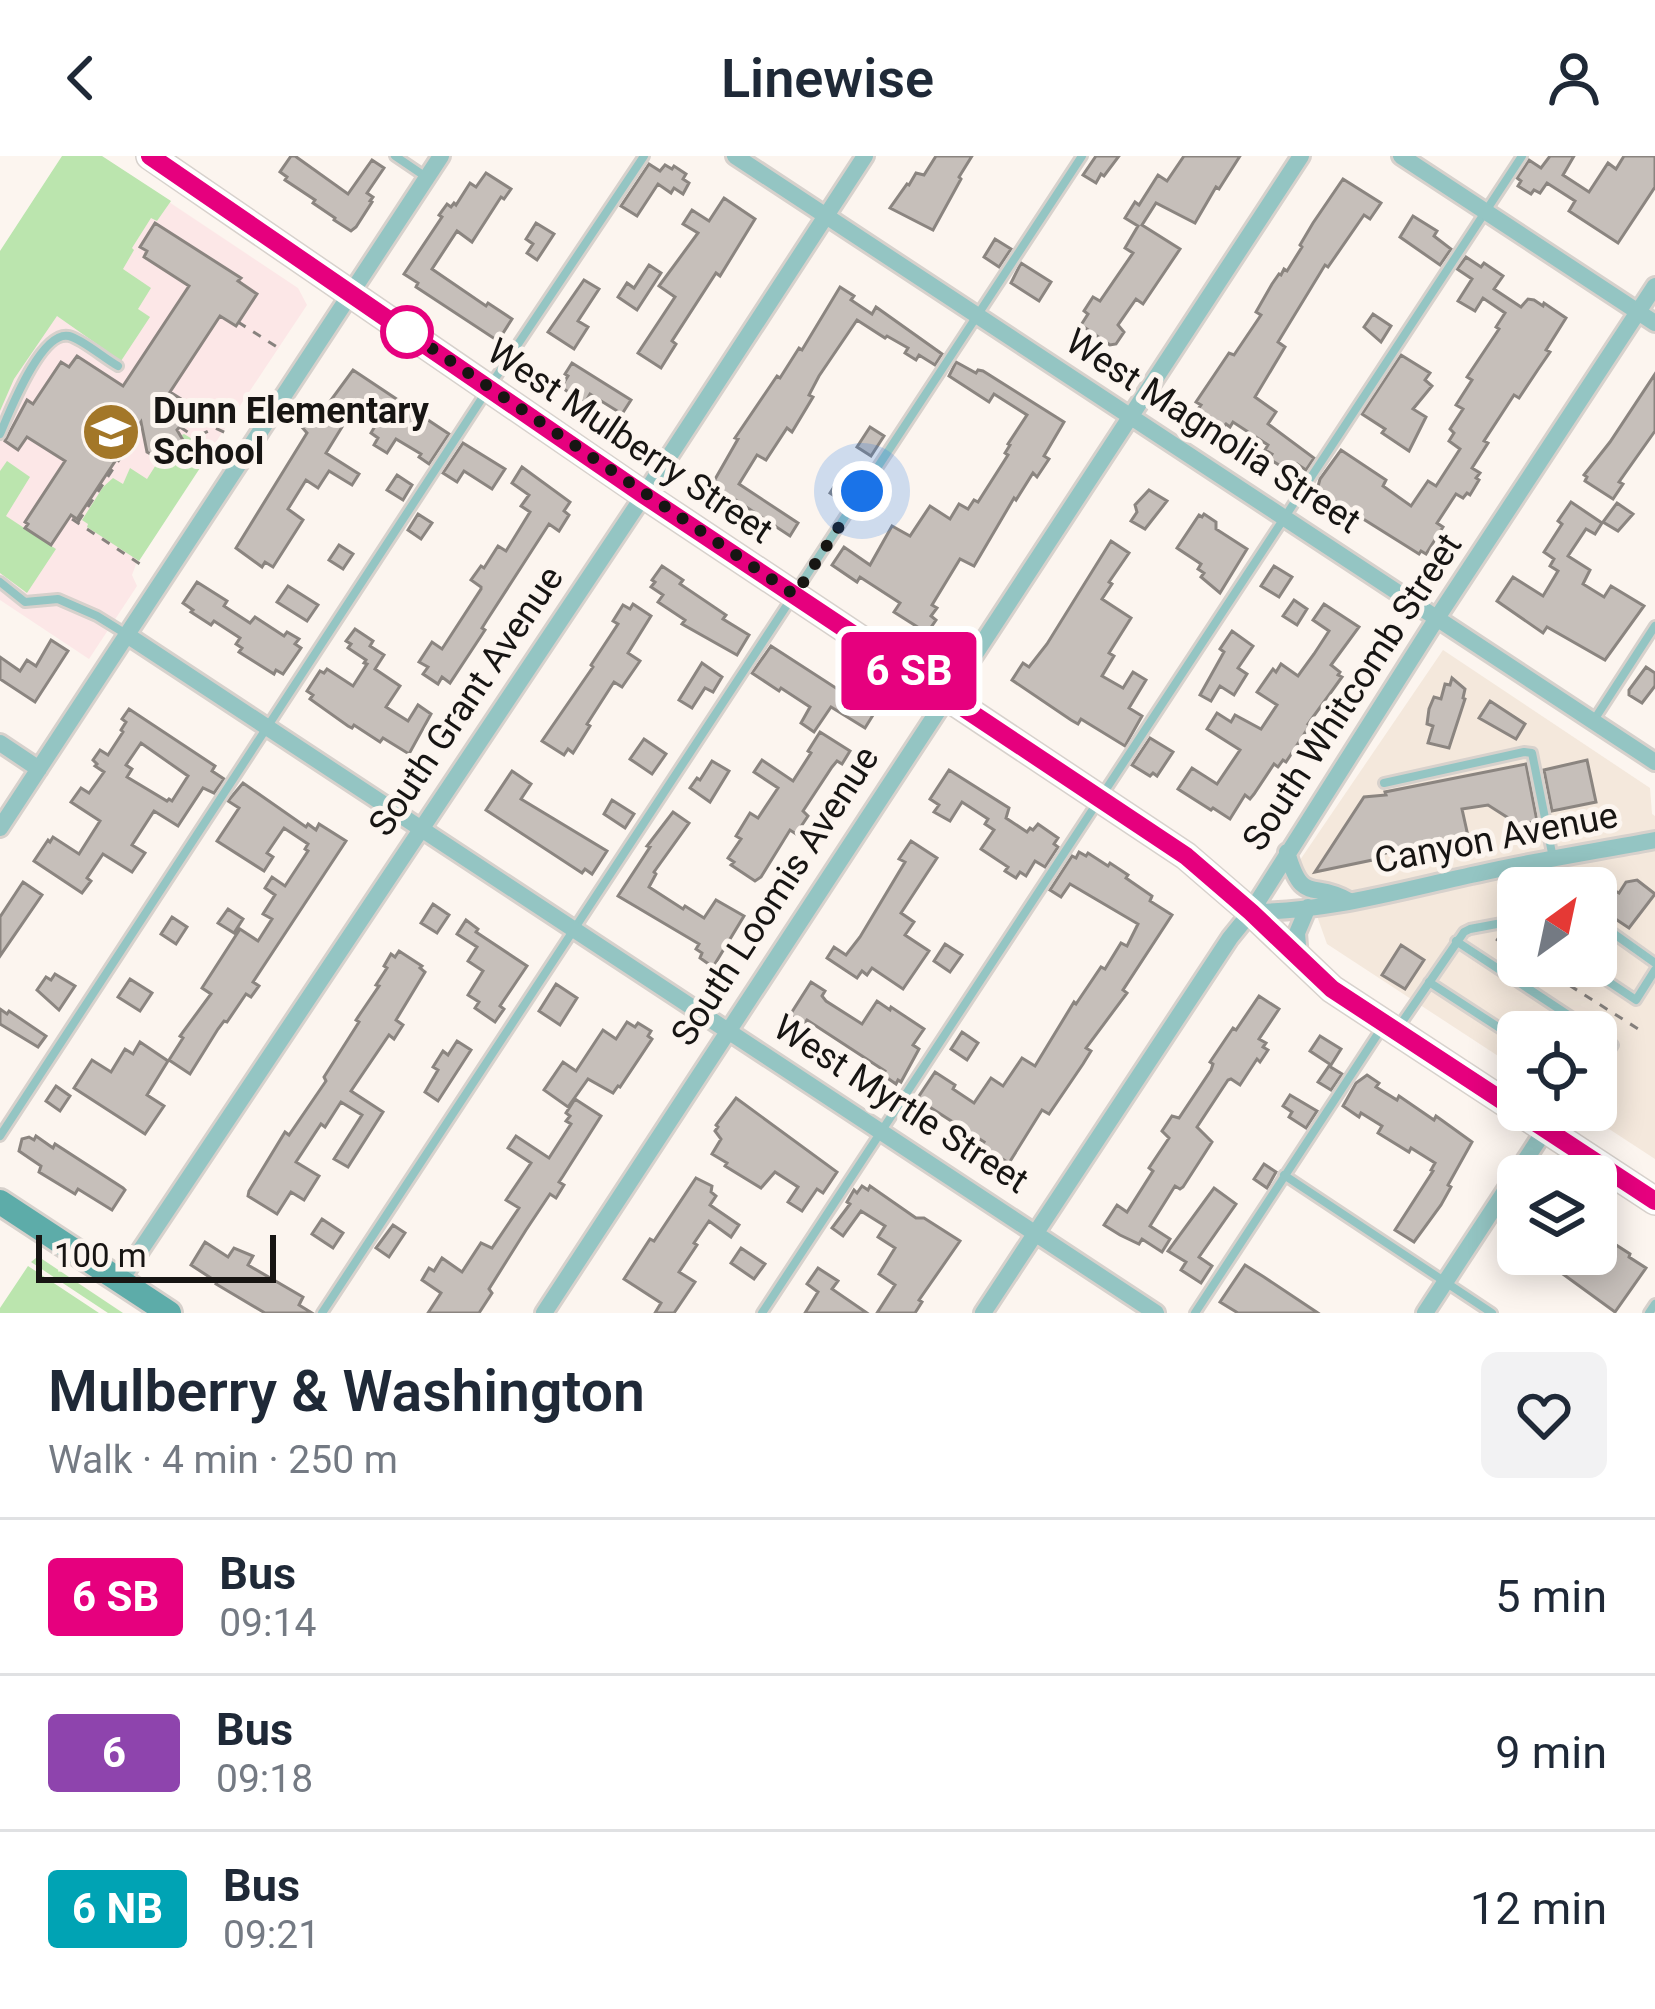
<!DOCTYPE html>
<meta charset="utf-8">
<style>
:root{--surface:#fff;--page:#f2f2f3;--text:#1f2937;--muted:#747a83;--line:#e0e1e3}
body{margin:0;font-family:Roboto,sans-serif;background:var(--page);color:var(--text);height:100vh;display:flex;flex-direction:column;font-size:45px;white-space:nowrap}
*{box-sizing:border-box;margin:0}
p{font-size:39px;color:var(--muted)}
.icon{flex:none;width:66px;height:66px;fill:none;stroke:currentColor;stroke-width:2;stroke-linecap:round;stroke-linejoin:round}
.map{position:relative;height:1157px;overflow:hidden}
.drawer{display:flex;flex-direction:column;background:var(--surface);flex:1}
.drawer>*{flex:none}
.badge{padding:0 24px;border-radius:9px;font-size:42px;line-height:78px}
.needle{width:78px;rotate:33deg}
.buttons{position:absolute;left:1497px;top:711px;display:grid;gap:24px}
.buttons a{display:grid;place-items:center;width:120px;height:120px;border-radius:18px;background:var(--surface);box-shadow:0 6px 30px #0003;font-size:60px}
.scale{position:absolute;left:36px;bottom:30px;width:240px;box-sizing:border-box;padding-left:12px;border:6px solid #171513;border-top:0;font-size:33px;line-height:42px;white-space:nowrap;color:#171513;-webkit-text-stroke:9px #fcf5ef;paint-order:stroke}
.you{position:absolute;width:60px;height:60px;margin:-30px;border:9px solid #fff;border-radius:50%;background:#1a73e8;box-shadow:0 0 0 18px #1a73e833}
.map>.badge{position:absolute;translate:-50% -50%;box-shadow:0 0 0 6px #fff}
.round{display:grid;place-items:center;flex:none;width:126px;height:126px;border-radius:18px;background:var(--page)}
.overview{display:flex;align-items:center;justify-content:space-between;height:204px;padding:0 48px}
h1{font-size:57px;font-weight:600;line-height:90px}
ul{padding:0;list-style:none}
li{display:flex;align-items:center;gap:36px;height:156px;padding:0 48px;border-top:3px solid var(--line)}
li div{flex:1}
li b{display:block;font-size:45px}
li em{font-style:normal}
li .badge{min-width:132px;font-weight:700;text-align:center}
header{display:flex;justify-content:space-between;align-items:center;height:156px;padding:0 48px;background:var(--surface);font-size:54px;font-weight:600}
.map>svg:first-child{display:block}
</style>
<header><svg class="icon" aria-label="back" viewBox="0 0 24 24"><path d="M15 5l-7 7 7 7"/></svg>Linewise<svg class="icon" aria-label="person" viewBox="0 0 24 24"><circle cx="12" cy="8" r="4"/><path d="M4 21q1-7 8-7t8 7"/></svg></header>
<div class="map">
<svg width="1655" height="1157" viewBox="0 0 1655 1157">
<rect width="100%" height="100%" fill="#fcf5ef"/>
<path fill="#f4e8dc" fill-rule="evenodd" d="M1443 494 1650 632 1652 658 1655 660V1003L1580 954H1596V876H1518V913L1327 788 1298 707ZM1518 732H1596V810H1518Z"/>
<path fill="#fce7e7" d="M100 0 298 132 307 149 138 403 132 419 137 430 89 503 0 444V95Z"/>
<path fill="#bbe5ae" d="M62 0H102L171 45 157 65 151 62 132 92 134 94 123 113 151 132 138 153 150 161 121 205 57 160 14 223 0 255V95Z
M184 278 194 284 190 301 200 312 139 405 87 371 88 368 82 364 103 331 113 322 123 328 130 312 147 323 159 304 169 308 181 305 187 295 182 279Z
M7 305 30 321 6 360 56 393 27 437 0 417V315Z
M36 1102 42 1103 123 1157H108L31 1106Z
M28 1110 99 1157H0V1152Z"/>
<path fill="#c6bfba" stroke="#8b8580" stroke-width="3" fill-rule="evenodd" d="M291 0H295L348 38 372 4 384 12 367 37 373 41 370 45 372 46 356 71 351 75 334 64 335 62 313 47 315 44 285 24 287 21 280 16Z
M936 0H972L959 21 961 23 933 74 890 52 907 28 909 29 916 17 924 19Z
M1096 0H1119L1104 20 1101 18 1096 27 1083 19Z
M1184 0H1240L1219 33 1216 31 1195 67 1156 47 1142 69 1180 93 1143 148 1136 143 1118 169 1124 176 1116 188 1110 189 1081 169 1088 158 1084 155 1093 141 1100 145 1133 97 1125 92 1138 70 1125 62 1135 46 1139 49 1158 19 1167 25Z
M1550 0H1574L1563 19 1589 36 1608 7 1616 13 1624 0H1655V31L1618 87 1569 55 1575 45 1547 27 1540 37 1534 34 1531 38 1518 30 1521 25 1517 22 1529 4 1541 12Z
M649 8 660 15 665 9 672 13 674 10 686 18 683 23 689 27 683 38 674 32 671 37 658 28 637 60 621 50Z
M486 17 511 33 504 43 501 41 472 86 457 75 432 113 486 150 488 147 512 163 498 185 416 131 418 127 404 118 442 61 439 59 447 48 451 51 454 47 456 49 470 27 476 31Z
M1343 23 1381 47 1370 63 1364 59 1328 111 1325 109 1278 186 1285 191 1255 241 1276 256 1268 268 1314 302 1306 314 1297 308 1294 312 1287 307 1284 312 1269 303 1272 298 1265 294 1268 289 1233 266 1230 271 1226 268 1224 270 1198 253 1201 249 1196 246 1229 197 1234 199 1259 162 1261 159 1256 156 1272 128 1279 118 1281 119 1284 113 1287 115 1302 91 1300 89 1313 67Z
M724 42 755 63 720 120 716 117 672 185 676 188 661 212 638 197 675 141 659 130 698 77 683 68 692 54 709 65Z
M1413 60 1437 75 1434 80 1451 93 1440 109 1400 81Z
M155 67 241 122 238 125 257 138 236 170 220 160 170 236 189 248 178 265 182 268 177 274 187 291 183 302 169 308 147 296 141 266 77 363 71 359 51 389 25 372 28 368 25 366 65 305 27 281 18 294 5 285 27 244 33 248 61 206 69 211 77 200 123 230 189 130 144 101 147 95 140 91Z
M536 67 554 78 537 104 527 97 533 88 526 83Z
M995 83 1011 93 999 111 984 101Z
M1466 101 1481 111 1484 107 1503 120 1494 133 1521 151 1528 143 1534 144 1543 150 1544 147 1566 162 1546 194 1550 196 1539 212 1519 242 1514 239 1484 285 1488 287 1472 312 1480 317 1476 322 1479 324 1470 339 1467 337 1463 342 1456 338 1437 367 1443 371 1426 398 1421 395 1419 398 1317 334 1320 323 1341 294 1386 324 1383 330 1411 350 1428 325 1436 330 1460 293 1449 285 1454 277 1450 273 1463 253 1456 249 1472 224 1467 221 1499 173 1496 171 1505 157 1483 142 1475 155 1458 145 1472 123 1457 113Z
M1021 107 1051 126 1039 145 1011 127Z
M649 109 661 117 637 154 618 141 627 127 634 132Z
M584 124 599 133 578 165 588 171 574 193 548 176Z
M840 131 854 140 851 144 872 158 876 151 942 198 935 209 919 199 916 204 905 197 908 192 887 180 885 182 857 164 819 220 809 239 813 241 792 276 787 272 766 304 757 299 739 328 798 367 790 380 719 333 722 330 714 325 738 283 735 282 777 220 780 222 799 192 802 194Z
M1373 158 1391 170 1381 186 1364 171Z
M1401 199 1430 217 1425 224 1432 230 1413 253 1426 261 1409 295 1382 277 1385 273 1362 258Z
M956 206 976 217 978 214 983 215 1064 266 1044 300 1049 303 1037 321 1033 317 1016 344 1014 342 974 410 960 403 932 449 937 452 931 460 936 464 927 477 894 456 900 447 860 421 857 426 832 409 844 391 870 409 892 370 910 380 930 350 950 363 959 348 968 353 974 344 978 346 1008 299 1005 297 1010 289 1008 288 1027 259 994 238 989 246 949 220Z
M572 207 631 244 622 258 590 238 585 247 561 231 568 220 565 218Z
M353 214 449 278 429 308 419 301 421 298 396 283 387 297 374 289 378 282 371 277 381 260 358 245 326 297 359 318 352 329 329 315 318 332 306 324 288 353 303 364 273 411 265 406 262 411 236 392 307 277 300 269 308 257 314 261 322 248 326 251Z
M1655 218V275L1619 326 1623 328 1613 343 1585 325 1587 321 1584 319 1610 286Z
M870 271 884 280 871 300 857 291Z
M463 287 505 313 492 333 464 315 457 326 443 317Z
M522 311 570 346 564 355 569 359 559 375 549 368 487 464 482 472 485 474 450 527 442 521 438 528 423 518 428 511 419 506 432 486 442 493 481 433V431L471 424 481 410 484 412 498 390 506 395 530 356 521 350 529 339 512 327Z
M844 315 856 323 842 345 830 337Z
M397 319 412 329 403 344 387 334Z
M1149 334 1167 345 1145 373 1131 365 1137 356 1135 349Z
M1571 346 1602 367 1595 378 1586 373 1568 400 1590 414 1583 428 1604 441 1611 430 1644 450 1605 504 1547 471 1543 477 1497 445 1513 421 1543 440 1558 415 1550 410 1554 403 1544 396 1562 368 1558 365Z
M1617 347 1633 358 1618 375 1603 366Z
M418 358 432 367 421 383 408 374Z
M1204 358 1216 366V373L1247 393 1220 437 1201 421 1204 417 1198 413 1201 408 1177 392 1199 359 1202 361Z
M1111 385 1129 397 1109 426 1112 428 1102 443 1131 462 1109 497 1114 500 1102 520 1123 532 1133 516 1146 524 1129 552 1142 560 1125 590 1081 563 1078 568 1071 564 1012 524 1023 507 1029 511 1047 488Z
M339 389 353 398 343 413 329 404Z
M662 410 683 424 680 428 726 459 723 463 749 479 737 499 682 468 685 464 658 446 663 439 651 431 655 426 652 424Z
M1274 410 1292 421 1279 441 1261 430Z
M197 426 227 445 224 450 250 467 255 461 284 480 287 476 299 483 295 488 301 492 283 518 276 514 274 518 239 496 242 492 236 488 240 482 214 465 211 469 191 456 193 454 183 447Z
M288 430 318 449 307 465 277 446Z
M1294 444 1307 453 1297 469 1283 460Z
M633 448 651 460 628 497 640 505 622 531 614 526 587 568 590 570 573 597 568 593 564 599 542 585 593 511 591 509 618 468 613 465 623 449 630 453Z
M1324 448 1359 471 1331 509 1340 516 1338 519 1342 521 1308 568 1310 569 1286 606 1283 604 1278 611 1274 608 1254 638 1250 643 1245 639 1230 663 1213 652 1211 654 1178 633 1192 612 1217 628 1240 594 1207 573 1217 557 1231 566 1235 559 1261 573 1277 549 1257 536 1273 513 1276 516 1281 508 1298 520 1314 498 1329 475 1313 464Z
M355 473 373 485 370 490 384 499 375 513 400 530 386 551 408 565 418 549 431 558 409 598 383 582 380 586 354 569 352 572 348 570 310 543 313 539 307 535 320 515 324 517 327 513 353 530 367 508 364 507 366 504 348 492 351 488 346 485Z
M1232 475 1253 490 1238 512 1247 518 1234 539 1220 530 1211 545 1200 539 1224 496 1220 493Z
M51 484 68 495 35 546 0 523V501L20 515 27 504 36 510Z
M771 490 842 536 845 531 878 551 865 572 831 551 814 576 801 567 810 551 781 532 779 535 752 517Z
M702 507 722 521 713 536 705 532 692 552 679 544Z
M1646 511 1655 517V530L1642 547 1629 539V534Z
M1452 522 1465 533 1463 542 1465 543 1449 592 1428 587 1433 570 1427 568 1429 553 1434 541 1441 543 1445 528 1450 529Z
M1490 545 1525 568 1516 583 1479 562Z
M129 553 215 610 212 615 224 623 214 637 203 632 178 670 154 655 132 689 145 697 132 716 103 698 87 722 91 725 82 737 34 705 48 684 50 686 53 681 79 698 100 665 71 646 81 632 89 637 104 616 95 610 97 608 93 604 100 594 108 599 123 576 121 574 126 566 122 563ZM141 587 188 620 172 645 169 643 167 645 127 621 132 613 126 609Z
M820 576 850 595 842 608 837 605 832 611 803 655 808 660 796 678 790 674 761 721 755 725 731 709 734 706 728 702 741 683 736 680 750 657 758 662 778 632 754 616 762 604 793 625 811 597 808 595Z
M1150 582 1173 596 1157 620 1153 617 1150 620 1132 609Z
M644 583 666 598 652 618 630 603Z
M1587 604 1596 646 1552 655 1544 614Z
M712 605 729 615 710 646 690 632 697 622 700 624Z
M1526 608 1537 665 1514 671 1513 665 1488 649 1462 653 1468 680 1381 698 1382 702 1315 716 1364 641 1386 639 1385 636Z
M949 614 1009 652 1006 662 1027 676 1030 672 1033 674 1038 668 1058 682 1054 688 1058 691 1045 711 1035 705 1026 720 1020 716 1016 722 1005 715 1008 711 981 693 994 674 985 668 988 663 962 646 950 665 934 656 939 649 930 643Z
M512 615 531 628 521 643 607 695 592 718 585 713 582 717 486 654Z
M243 627 306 671 308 668 316 674 319 668 346 685 253 826 259 830 251 841 246 838 227 866 224 865 218 873 190 918 169 904 183 882 180 880 211 838 202 832 240 773 258 785 272 763 263 758 275 739 265 732 272 721 285 730 308 695 305 693 308 688 284 672 267 697 273 701 264 715 217 685 239 652 228 645Z
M612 644 634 658 625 672 604 658Z
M673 656 689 667 654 716 656 718 649 731 683 753 685 750 704 762 716 744 744 760 713 811 700 802 702 797 696 793 699 788 618 740 650 691 647 690Z
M911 685 937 702 901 757 914 766 905 779 929 795 903 833 872 812 867 819 862 815 857 822 827 802 834 791 846 799 860 781 905 706 899 703Z
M1079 696 1086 700 1088 697 1108 710 1110 707 1128 719 1126 722 1152 740 1150 745 1172 759 1123 834 1127 837 1086 892 1091 895 1083 908 1049 958 1042 954 1009 1007 981 990 984 986 917 943 935 916 955 929 953 933 974 947 991 922 1003 930 1022 902 1035 910 1074 846 1076 848 1101 811 1105 813 1121 787 1127 790 1138 768 1070 728 1061 741 1050 734 1072 700 1076 702Z
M1637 724 1655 738 1629 772 1596 750 1608 731 1619 737 1626 726Z
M23 726 42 739 0 800V761Z
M433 748 449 759 437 777 421 767Z
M228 753 243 763 234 777 218 767Z
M172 761 187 771 176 788 161 778Z
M466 764 478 773 476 776 527 810 500 850 504 853 495 866 475 852 479 846 468 839 483 815 468 805 477 791 457 778Z
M945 788 962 799 950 816 934 805Z
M1401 789 1424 804 1405 833 1382 819Z
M399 795 422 810 420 812 425 816 396 864 403 869 394 883 389 879 351 935 383 956 348 1011 334 1003 362 959 341 946 325 971 321 968 296 1006 319 1020 304 1044 291 1036 277 1058 248 1040 249 1035 285 976 289 979 326 925 324 921 359 866 356 864 360 858 379 830 376 829 387 812 384 810 391 798 395 801Z
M55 818 75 830 59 854 37 834 46 821 51 824Z
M130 823 152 837 140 855 118 841Z
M811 826 825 835 822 840 826 845 862 868 877 845 890 854 891 851 924 873 913 889 919 893 901 926 898 924 896 928 883 919 885 915 807 864 804 868 790 859Z
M556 828 577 842 560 869 539 855Z
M1259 840 1279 853 1259 883 1266 887 1263 891 1268 894 1260 906 1257 903 1240 929 1231 923 1228 924 1197 971 1212 986 1183 1031 1180 1033 1175 1030 1150 1070 1170 1083 1162 1096 1142 1083 1139 1088 1120 1079 1104 1069 1117 1049 1127 1056 1153 1015 1149 1012 1169 982 1162 975 1172 960 1179 962 1211 914 1213 908 1210 906 1233 872 1236 874Z
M0 853 7 858 9 855 46 880 38 891 0 868Z
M627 866 635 871 638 867 651 875 648 880 652 883 620 931 618 930 613 937 588 923 568 951 544 934 563 906 576 915 603 874 616 883Z
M962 876 978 887 967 904 951 893Z
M1320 880 1341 893 1331 909 1310 895Z
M457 885 471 894 438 945 425 936 438 914 433 911 443 895 448 899Z
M140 886 168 905 147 939 164 950 145 978 74 932 92 904 111 916 125 893 133 898Z
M1329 910 1342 918 1331 934 1318 926Z
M1367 919 1379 927 1376 931 1397 944 1399 940 1434 964 1436 960 1472 986 1448 1029 1451 1031 1441 1049 1414 1086 1395 1074 1433 1015 1431 1014 1435 1007 1411 992 1409 996 1378 977 1382 970 1361 957 1359 961 1343 950 1356 927Z
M56 930 70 940 60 955 46 945Z
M1290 939 1317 955 1306 972 1289 961 1292 956 1283 950Z
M736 942 837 1016 823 1037 817 1033 802 1055 788 1046 798 1031 775 1016 761 1032 725 1010 727 1007 712 998 721 983 715 975 718 971 716 969Z
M575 943 601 960 563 1020 559 1026 564 1029 556 1042 550 1038 526 1074 489 1133 492 1137 479 1157H428L441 1137 422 1124 429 1112 434 1115 442 1102 462 1116 481 1087 492 1092 519 1052 506 1044 531 1007 508 992 516 980 549 1002 571 968 566 965 570 960 566 957Z
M36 980 53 992 55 988 123 1032 125 1034 112 1054 78 1033 75 1038 39 1016 41 1010 19 995 22 983 29 981 34 984Z
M1264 1008 1276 1016 1267 1032 1254 1023Z
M696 1022 712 1030 711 1036 716 1040 710 1049 739 1069 731 1081 709 1065 694 1087 697 1089 679 1116 695 1126 674 1157H655L661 1147 624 1123 650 1083 654 1085Z
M862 1030 868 1034 870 1030 916 1062H924L960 1085 919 1144 922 1146 915 1157H877L895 1129 879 1118 895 1092 878 1081 885 1070 861 1055 843 1080 832 1072 850 1048 847 1046 854 1034 857 1037Z
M1214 1032 1236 1048 1199 1101 1212 1110 1201 1127 1181 1114 1186 1106 1168 1095Z
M322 1063 343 1077 333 1092 312 1078Z
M393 1069 405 1077 389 1101 376 1092Z
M1596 1076 1630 1098 1629 1101 1646 1112 1615 1156 1556 1113 1553 1117 1524 1098H1596Z
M205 1086 228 1101 234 1092 253 1100 248 1109 303 1141 299 1149 312 1157H265L216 1128 217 1126 191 1109Z
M741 1092 765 1108 754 1123 731 1107Z
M1245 1109 1264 1121 1318 1157H1238L1220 1146Z
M818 1112 838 1125 832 1133 867 1157H805L818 1136 807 1128Z"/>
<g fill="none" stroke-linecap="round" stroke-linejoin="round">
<g stroke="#d7d1cc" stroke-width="14">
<path id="lane" d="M395 0 426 21
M0 278C9 257 41 174 69 180 82 183 105 203 118 210
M0 426 25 446 58 443 97 460 126 478
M1594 564 1655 470
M1384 627 1524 596 1532 597 1553 702
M1542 706 1546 732
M1596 765 1655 807
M1456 785 1594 876
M1585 810 1636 844 1655 814
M1429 826 1518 884
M1400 869 1464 776 1470 773 1518 764
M1596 877 1613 889 1596 915
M0 980 488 233 644 0
M1284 1019 1492 1157
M322 1157 1082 0
M762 1157 1522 0
M1195 1157 1383 870
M1649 1157 1655 1148"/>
</g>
<g stroke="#d7d1cc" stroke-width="22">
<path id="street" d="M735 0 1655 606
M1401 0 1655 167
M127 479 1156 1157
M0 587 39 613
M0 672 441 0
M1287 696C1303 751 1312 723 1349 745
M1251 756C1329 756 1405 733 1481 717 1538 704 1597 695 1655 684
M1299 803 1297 777 1308 751
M120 1125 644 339 865 0
M544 1157 1301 0
M983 1157 1230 782 1251 756 1437 462 1655 130
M1425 1157 1545 974"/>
</g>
<g stroke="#d7d1cc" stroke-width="30">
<path id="secondary" d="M0 1046 169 1157"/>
</g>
<g stroke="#d7d1cc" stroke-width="30">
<path id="primary" d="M150 0 644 339 1186 700 1251 756 1332 833 1655 1045"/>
</g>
<path stroke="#87827e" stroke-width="3" stroke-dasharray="9 9" stroke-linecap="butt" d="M238 166 280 193
M180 271 197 282
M204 310 193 300 202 278 215 272 226 277
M72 363 140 408
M78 366 136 278
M1496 783 1518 797
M1539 810 1643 876"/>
<use href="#lane" stroke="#94c5c3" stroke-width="8"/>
<use href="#street" stroke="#94c5c3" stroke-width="16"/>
<use href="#secondary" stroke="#5daca9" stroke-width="24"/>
<use href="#primary" stroke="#279996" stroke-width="24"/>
</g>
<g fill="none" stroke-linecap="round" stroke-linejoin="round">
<g stroke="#fff" stroke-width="27">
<path id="line" d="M150 0 644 339 1186 700 1251 756 1332 833 1655 1045"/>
</g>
<use href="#line" stroke="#e6007e" stroke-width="18"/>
<path stroke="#171513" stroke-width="12" stroke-dasharray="0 21.6" d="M407 176 402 172 795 439 862 335"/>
</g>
<defs>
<g id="school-disc" transform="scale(3)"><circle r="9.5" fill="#a37728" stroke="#fcf5ef"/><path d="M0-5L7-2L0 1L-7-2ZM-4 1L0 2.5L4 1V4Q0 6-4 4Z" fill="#fff"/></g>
</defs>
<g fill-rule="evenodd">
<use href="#school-disc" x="111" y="276"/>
</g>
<circle fill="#fff" stroke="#e6007e" stroke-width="6" cx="407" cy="176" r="24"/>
<g text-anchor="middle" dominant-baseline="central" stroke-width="10" stroke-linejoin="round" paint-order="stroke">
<g font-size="36" font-weight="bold" fill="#171513" stroke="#fcf5ef" text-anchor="start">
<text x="153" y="255">Dunn Elementary<tspan x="153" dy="41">School</tspan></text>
</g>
<g font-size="36" fill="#171513" stroke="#fcf5ef">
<text transform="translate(1213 275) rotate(33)">West Magnolia Street</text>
<text transform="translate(630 285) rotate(34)">West Mulberry Street</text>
<text transform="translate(1352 536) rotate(-57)">South Whitcomb Street</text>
<text transform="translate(466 545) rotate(-56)">South Grant Avenue</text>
<text transform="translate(1496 682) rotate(-11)">Canyon Avenue</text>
<text transform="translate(775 740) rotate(-57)">South Loomis Avenue</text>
<text transform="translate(901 948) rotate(33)">West Myrtle Street</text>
</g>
</g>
</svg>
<div class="buttons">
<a><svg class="needle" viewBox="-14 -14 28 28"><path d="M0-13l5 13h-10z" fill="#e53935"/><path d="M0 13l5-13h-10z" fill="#747a83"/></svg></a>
<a><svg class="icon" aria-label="locate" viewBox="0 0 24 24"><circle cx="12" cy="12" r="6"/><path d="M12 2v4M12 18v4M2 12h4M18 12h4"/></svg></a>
<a><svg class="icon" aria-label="layers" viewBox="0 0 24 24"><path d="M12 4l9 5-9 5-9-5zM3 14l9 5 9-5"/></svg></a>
</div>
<div class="scale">100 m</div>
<div class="you" style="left:862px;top:335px"></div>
<b class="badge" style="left:909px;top:515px;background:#e6007e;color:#fff">6 SB</b>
</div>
<section class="drawer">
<div class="overview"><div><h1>Mulberry &amp; Washington</h1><p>Walk · 4 min · 250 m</p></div><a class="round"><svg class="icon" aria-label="heart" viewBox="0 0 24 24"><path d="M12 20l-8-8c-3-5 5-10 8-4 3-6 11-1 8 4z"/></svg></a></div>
<ul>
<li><span class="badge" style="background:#e6007e;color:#fff">6 SB</span><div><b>Bus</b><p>09:14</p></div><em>5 min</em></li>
<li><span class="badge" style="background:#8e44ad;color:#fff">6</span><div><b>Bus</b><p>09:18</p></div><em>9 min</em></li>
<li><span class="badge" style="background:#00a3b4;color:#fff">6 NB</span><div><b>Bus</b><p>09:21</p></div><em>12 min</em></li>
</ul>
</section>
